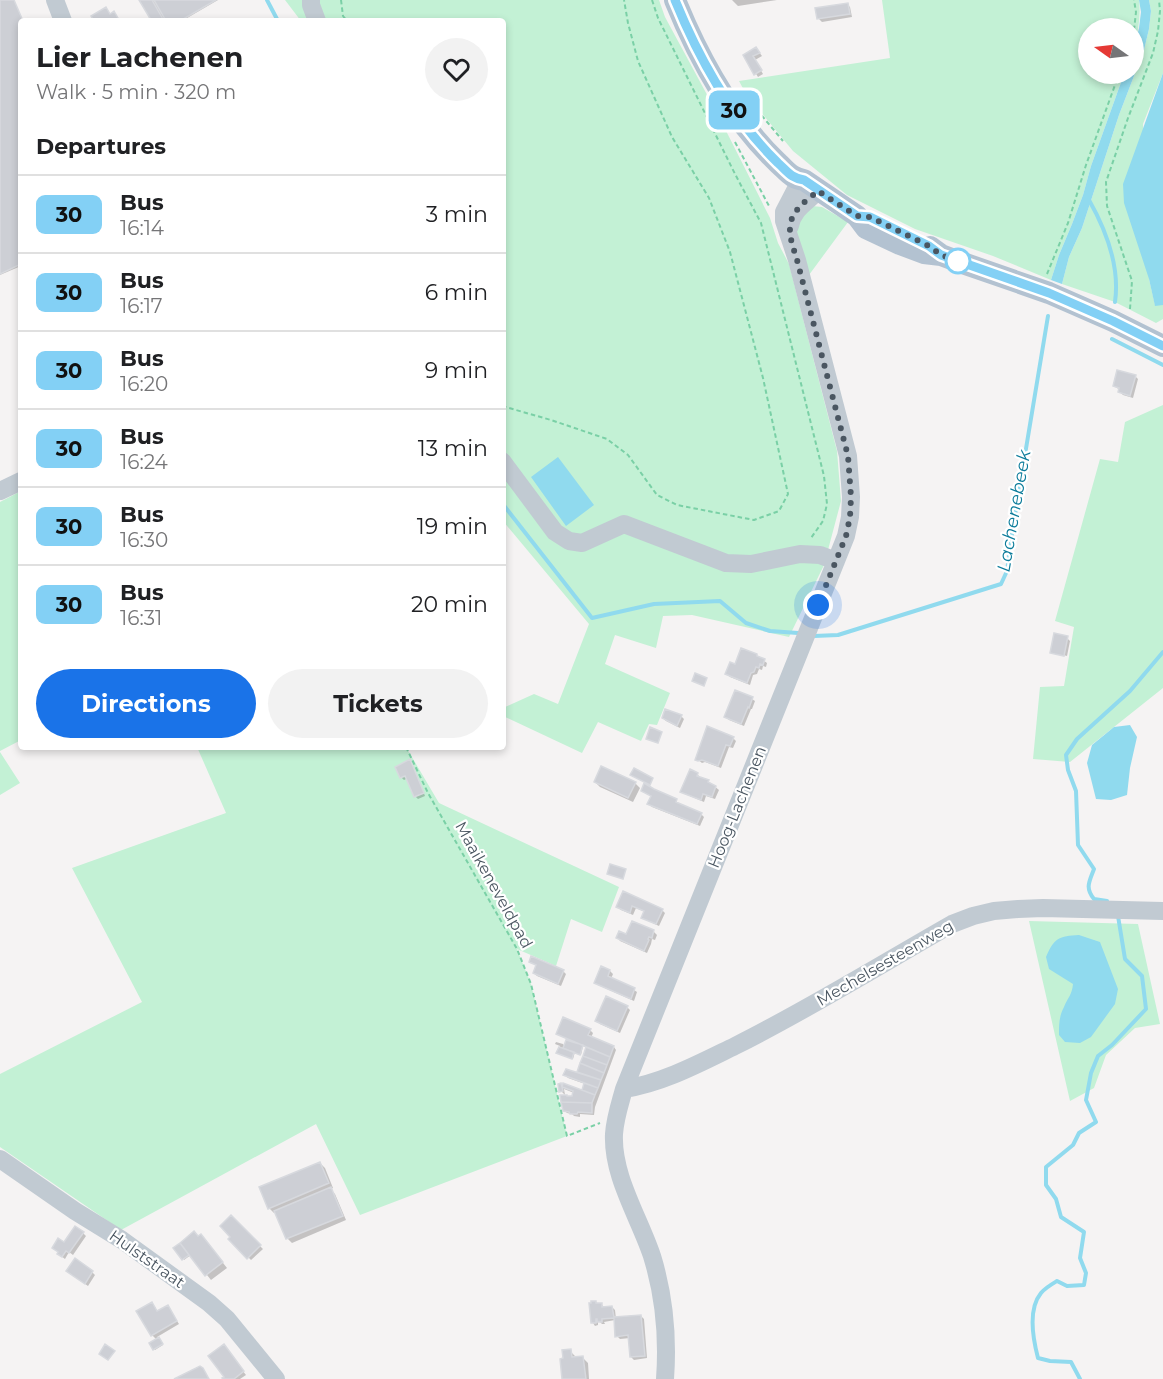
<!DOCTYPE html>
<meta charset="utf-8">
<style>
:root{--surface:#fff;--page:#f2f2f2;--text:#202124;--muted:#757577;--line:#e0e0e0;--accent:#1a73e8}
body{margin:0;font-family:Montserrat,sans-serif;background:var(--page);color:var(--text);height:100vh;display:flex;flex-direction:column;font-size:22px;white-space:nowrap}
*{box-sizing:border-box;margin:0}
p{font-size:20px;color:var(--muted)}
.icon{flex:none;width:33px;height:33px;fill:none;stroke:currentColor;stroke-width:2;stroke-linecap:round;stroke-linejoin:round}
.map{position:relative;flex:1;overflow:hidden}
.side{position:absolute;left:18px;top:18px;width:488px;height:732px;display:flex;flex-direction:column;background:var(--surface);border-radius:6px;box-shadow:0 3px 9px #0003}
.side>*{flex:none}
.badge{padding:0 12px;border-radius:9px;font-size:21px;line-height:39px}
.needle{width:39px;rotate:284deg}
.buttons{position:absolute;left:1078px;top:18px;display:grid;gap:12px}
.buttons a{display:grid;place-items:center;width:66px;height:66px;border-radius:50%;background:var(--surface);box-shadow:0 3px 9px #0003;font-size:30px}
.you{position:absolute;width:30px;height:30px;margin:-15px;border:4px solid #fff;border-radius:50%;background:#1a73e8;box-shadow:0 0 0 9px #1a73e833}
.map>.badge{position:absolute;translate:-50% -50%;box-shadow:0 0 0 3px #fff}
h2{padding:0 18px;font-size:22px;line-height:54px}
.round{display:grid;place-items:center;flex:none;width:63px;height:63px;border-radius:32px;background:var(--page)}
.overview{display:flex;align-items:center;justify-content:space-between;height:102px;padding:0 18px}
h1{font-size:28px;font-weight:700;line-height:45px}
.cta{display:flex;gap:12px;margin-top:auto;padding:12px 18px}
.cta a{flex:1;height:69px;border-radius:36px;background:var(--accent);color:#fff;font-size:24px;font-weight:700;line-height:69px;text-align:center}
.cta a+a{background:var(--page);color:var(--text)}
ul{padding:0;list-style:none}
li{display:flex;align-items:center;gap:18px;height:78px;padding:0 18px;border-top:2px solid var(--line)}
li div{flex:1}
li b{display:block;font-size:22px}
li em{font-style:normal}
li .badge{min-width:66px;font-weight:700;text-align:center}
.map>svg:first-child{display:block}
</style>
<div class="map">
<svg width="1163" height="1379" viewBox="0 0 1163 1379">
<rect width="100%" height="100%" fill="#f5f3f3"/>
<path fill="#c3f1d5" d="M285 0H659L665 17 718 115 770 218 778 243 789 264 837 451 841 501 824 565 789 637 692 615 663 616 656 648 615 635 605 664 670 693 657 725 649 724 641 741 598 722 582 753 503 716V708L534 694 558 704 589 624 503 521 502 21H301Z
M882 0H1139C1141 17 1138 32 1134 48V28H1089V74H1124L1091 166 1083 195 1072 224 1059 255 1051 280 993 256 915 229 847 195 793 151 746 94 739 81 890 58Z
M1149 0H1163V73L1143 124 1149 279 1155 305H1163V319L1156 323 1115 302 1062 284 1069 257 1082 228 1119 115 1144 50 1149 29 1151 11Z
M812 206 822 207 848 222 809 275 801 262 795 221Z
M1163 405V688L1070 762 1033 759 1040 687 1064 686 1074 627 1055 621 1100 459 1118 462 1125 422Z
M21 491V740L0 751V502Z
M197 747H406L439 803 619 887 602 932 571 919 556 966 517 949 531 984 567 1136 360 1215 316 1124 121 1230 0 1147V1074L142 1002 72 868 226 813Z
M0 752 20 783 0 795Z
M1029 921 1138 924 1160 1024 1135 1028 1106 1055 1094 1088 1070 1101Z"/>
<path fill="#90daee" d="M1139 0H1149L1151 11 1149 29 1144 50 1119 115 1082 228 1069 257 1062 284 1051 280 1059 255 1072 224 1083 195 1091 166 1124 74H1134V48L1139 28 1141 12Z
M1163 73V305L1155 306 1149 279 1124 203 1123 184Z
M558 457 594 505 566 526 531 477Z
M1130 725 1137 737 1130 768 1127 795 1111 800 1096 799 1087 763 1092 745 1114 727Z
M1079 935 1100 942 1118 989 1115 1004 1091 1037 1080 1043 1065 1042 1059 1035C1059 1025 1059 1016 1064 1007 1068 997 1072 995 1073 984L1049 969 1046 957C1054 938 1059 936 1079 935Z"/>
<path fill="#0003" d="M0 0H13L22 21H21V266L0 275Z
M140 0H153L156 3V0H218L182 21H152Z
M732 0H777L738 6Z
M847 4 850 7 852 17 822 22 819 19 817 9Z
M759 52 762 56 755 60 763 74 758 77 745 56Z
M1135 376 1138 379 1133 398 1123 395 1120 392V390L1114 386Z
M1067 638 1070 641 1067 656 1053 652V654L1051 653Z
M756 655 767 663 766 667 763 666 762 670 759 669 757 674 753 675 750 685 730 677 727 674 736 666Z
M736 692 752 699 755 701 752 709H751L744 726 729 720 726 717Z
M681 716 684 719 680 728 666 721 663 718Z
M733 738 736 741 733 748 729 747 721 768 705 762 702 763 697 759Z
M410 761 412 764 425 796 418 799 415 796 408 778 404 780 401 777Z
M697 774 700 777V778L708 781 719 790 715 799 706 796 704 802 685 794 682 791Z
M595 782 635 783 640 788 633 802 600 787Z
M642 790 656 792 676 801 679 804 701 814 704 817 700 826 652 807 649 804 652 797Z
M624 893 662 910 665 913 659 926 646 920 643 917 645 912 636 908 633 915 621 910 618 907Z
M653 931 657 935 655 940 652 939 651 944 647 953 620 941 618 938Z
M531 961 563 971 566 974 561 986 537 976 534 973 537 966Z
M602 968 610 971 613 974 611 979 634 990 637 992 634 1001 598 985 595 982Z
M627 1007 630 1010 620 1033 600 1024 597 1021Z
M590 1030 593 1033 591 1038 614 1047 616 1050 595 1107 594 1115 580 1114V1117L574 1116 572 1114 567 1113 564 1110 573 1098 574 1093 564 1089 565 1095 561 1091V1084L563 1087 582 1092 585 1084 568 1078 565 1075 577 1074 587 1048 583 1046 581 1055 575 1052 573 1059 559 1054 558 1053 560 1046 555 1044 556 1042 563 1044 565 1047 568 1039 558 1034Z
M320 1163 325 1168 333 1188 330 1189 335 1194 346 1220 292 1243 287 1238 276 1212 274 1213 269 1208Z
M231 1217 263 1249 251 1260 230 1239Z
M83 1233 86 1236 73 1255 69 1252 65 1259 61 1256 65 1244Z
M198 1237 205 1240 227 1268 211 1280 191 1255 184 1260V1249Z
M92 1272 95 1275 88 1286 71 1274Z
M596 1302 598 1304H601L605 1308 612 1307 615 1310 616 1319 641 1316 644 1319 647 1358 634 1360 631 1357 630 1338 620 1339 617 1336 615 1320 604 1322 605 1324H602L598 1320V1325L595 1326 593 1323Z
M155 1307 158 1313 168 1307 179 1324 157 1337 163 1345 155 1350 151 1343 157 1340 152 1335Z
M226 1349 246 1375 240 1379H225Z
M570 1351 575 1356V1358H583L588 1363 589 1379H564Z"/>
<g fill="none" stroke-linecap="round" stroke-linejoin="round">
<path stroke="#90daee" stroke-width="4" d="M267 0 278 21
M1089 200C1106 230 1120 267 1115 302
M1112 339 1163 365
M502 503 592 618 654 604 720 601 746 623 770 631 798 633
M814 636 838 635 1001 584 1007 571 1013 527 1048 316
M1107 901 1094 899C1085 888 1089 882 1094 869L1078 845 1076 791 1068 770 1066 755 1077 739 1130 691 1163 652
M1080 1379 1071 1362 1050 1361 1038 1358C1033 1339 1028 1309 1041 1293 1045 1288 1052 1284 1057 1281L1067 1286 1084 1285 1086 1273 1080 1258 1084 1232 1061 1217 1056 1199 1046 1185V1167L1073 1145 1079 1133 1096 1122 1086 1100 1091 1073 1098 1056 1112 1045 1146 1009 1142 976 1125 959 1118 916"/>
</g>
<path fill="#cdcfd5" stroke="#d7d9de" stroke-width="1.5" d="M0 0H14L23 21H21V264L0 274Z
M139 0H152L164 21H149L151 20Z
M154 0H216L180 21H166Z
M848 3 850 14 817 19 815 8Z
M106 7 110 14 114 11 119 20 117 21H94L91 16Z
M756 47 760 53 753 56 762 70 754 75 743 55Z
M1117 370 1136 375 1130 396 1118 392 1119 388 1113 386Z
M1054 633 1068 636 1064 656 1050 653Z
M741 648 757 654V656L765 659 763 665 760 664 759 668 756 667 754 672 751 673 747 683 725 674 730 662 735 664Z
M695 673 707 678 704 686 692 681Z
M735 690 753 697 749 708 748 707 741 724 724 717Z
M665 709 682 715 677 726 662 718Z
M707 726 734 737 730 746 726 745 718 766 702 760 698 761 695 760Z
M650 727 662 732 658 743 646 739Z
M410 759 424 793 414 797 405 776 400 778 395 767Z
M601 766 636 782 628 798 594 782Z
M634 768 653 778 650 785 630 775Z
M690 769 698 773 697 776 709 780 708 782 716 786 712 797 703 794 701 800 680 792Z
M644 783 654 789 677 799 676 802 702 813 697 824 647 804 651 796 641 791Z
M610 864 626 869 623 879 607 874Z
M623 891 663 909 656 924 641 918 644 911 632 906 630 913 616 907Z
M632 921 654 930 652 938 649 937 648 939 649 940 644 951 616 938 619 931 626 934Z
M531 956 564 970 558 984 533 973 536 965 529 962Z
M601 966 610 970 608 976 635 988 631 999 594 983Z
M606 996 628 1006 617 1031 595 1021Z
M563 1017 591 1029 588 1035 614 1046 610 1057 556 1034Z
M566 1040 583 1045 580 1055 563 1048Z
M559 1047 574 1052 572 1059 556 1053Z
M586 1047 610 1057 607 1065 583 1056Z
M583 1056 607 1065 604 1073 580 1063Z
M580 1063 604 1073 601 1080 577 1072Z
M566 1069 601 1080 598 1088 563 1075Z
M561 1083 562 1087 563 1083 595 1095 592 1103 561 1102 560 1095H567V1096H572L573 1091 562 1087 563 1091 559 1092 558 1084Z
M584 1083 598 1088 595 1095 582 1090Z
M561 1102 592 1103V1113L578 1112 577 1114H570L569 1112 563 1111Z
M320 1162 329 1183 268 1209 259 1187Z
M331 1187 343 1216 286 1239 274 1211Z
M231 1215 261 1245 247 1259 228 1239 230 1237 220 1226Z
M75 1226 84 1232 69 1253 66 1251 62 1257 57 1254 58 1252 52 1248 58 1238 64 1242Z
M194 1231 198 1236 201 1234 223 1262 205 1276 180 1243Z
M180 1243 189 1255 182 1260 173 1248Z
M75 1258 93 1271 85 1284 66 1271Z
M591 1301H596V1303H602V1307L612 1306 614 1317 641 1315 645 1356 630 1357 628 1335 615 1337 614 1318 602 1319V1322H597V1319H596V1323H591L589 1303H591Z
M152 1302 157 1311 168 1305 177 1321 151 1336 136 1311Z
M159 1337 163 1344 153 1350 149 1343Z
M105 1344 115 1351 108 1360 99 1354Z
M224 1344 244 1371 234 1379H223L222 1378 224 1377 208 1356Z
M571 1349 572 1357 583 1356 586 1379H562L560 1359 563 1358 562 1350Z
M200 1366 203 1368 209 1379H174Z"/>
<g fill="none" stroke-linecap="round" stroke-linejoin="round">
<path stroke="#7ad0a6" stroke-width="2" stroke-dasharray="4.5 3" stroke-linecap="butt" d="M341 0 343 16 347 21
M652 0 658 18 735 174 761 223 824 476 827 504 823 521 811 538
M1134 30 1136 12 1134 0
M752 104 783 141
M735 142 769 206
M1047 274 1068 223 1086 165 1119 74
M1130 309 1132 281 1107 206 1106 182 1128 118 1153 53 1158 31 1160 11 1159 0
M502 406 551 420 607 439 628 455 657 495 677 505 754 520 779 511 788 494 763 378 730 252 709 198 672 137 638 61 628 23 624 0
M406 747 428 793 517 949 531 984 567 1136 600 1123"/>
<path stroke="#c1cad2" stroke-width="18" d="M55 0 63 21
M311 0V5L317 21
M790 226C793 209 807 202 818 191
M502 461 555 532 569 541 582 543 624 524 726 563 751 564 800 554 820 555 836 561
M0 491 21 481
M624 1089C663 1083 700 1063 735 1046 809 1009 880 965 952 924L973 916 994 911 1018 909 1043 908 1163 911
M0 1159 75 1211 122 1240 209 1303 227 1319 276 1379
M665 1379C668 1338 664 1295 652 1256 639 1217 612 1176 614 1134 615 1118 620 1104 624 1089L846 536 850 517 851 497 848 456 797 260 784 221V212L797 187 804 180"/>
<path stroke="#b3c2d1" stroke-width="22" d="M675 0C699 59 732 119 778 163 788 172 791 178 804 180L857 216 866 228 900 244 924 253 941 255
M930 247 941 255 957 261 1049 293 1113 321 1163 346"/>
</g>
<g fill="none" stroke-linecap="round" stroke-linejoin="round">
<g stroke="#fff" stroke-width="14">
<path id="line" d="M675 0C699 59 732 118 778 163 788 172 791 178 804 180L857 216 870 217 929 246 941 255 1049 293 1113 321 1163 346"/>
</g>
<use href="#line" stroke="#83d0f5" stroke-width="9"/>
<path stroke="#4a5661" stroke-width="6" stroke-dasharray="0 10.8" d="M818 605 846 536 850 517 851 497 848 456 797 260C792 243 784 226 797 210 802 203 811 197 818 191L857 216 870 217 929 246 941 255 958 261"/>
</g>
<circle fill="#fff" stroke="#83d0f5" stroke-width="3" cx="958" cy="261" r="12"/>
<g text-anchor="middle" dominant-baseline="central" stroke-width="4.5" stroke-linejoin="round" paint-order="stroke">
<g font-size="16" fill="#4a5661" stroke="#fff">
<text transform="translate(737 807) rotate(-68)">Hoog-Lachenen</text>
<text transform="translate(494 885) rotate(61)">Maaikeneveldpad</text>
<text transform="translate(885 963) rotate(-30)">Mechelsesteenweg</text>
<text transform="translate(147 1259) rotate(35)">Hulststraat</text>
</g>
<g font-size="18" font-style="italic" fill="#0c7c9b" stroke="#fff">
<text transform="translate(1014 511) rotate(-80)">Lachenebeek</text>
</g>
</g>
</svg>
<div class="buttons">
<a><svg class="needle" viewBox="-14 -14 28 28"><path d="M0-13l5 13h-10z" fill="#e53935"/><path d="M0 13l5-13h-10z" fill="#757577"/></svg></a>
</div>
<div class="you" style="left:818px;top:605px"></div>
<b class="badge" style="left:734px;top:110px;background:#83d0f5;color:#111">30</b>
<section class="side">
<div class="overview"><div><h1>Lier Lachenen</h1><p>Walk · 5 min · 320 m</p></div><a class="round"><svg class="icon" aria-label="heart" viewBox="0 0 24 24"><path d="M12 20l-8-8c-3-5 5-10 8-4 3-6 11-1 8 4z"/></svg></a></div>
<h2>Departures</h2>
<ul>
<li><span class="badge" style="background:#83d0f5;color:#111">30</span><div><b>Bus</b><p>16:14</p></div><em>3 min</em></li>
<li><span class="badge" style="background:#83d0f5;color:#111">30</span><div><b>Bus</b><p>16:17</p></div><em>6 min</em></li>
<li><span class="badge" style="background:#83d0f5;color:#111">30</span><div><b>Bus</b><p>16:20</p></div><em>9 min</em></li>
<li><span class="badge" style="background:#83d0f5;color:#111">30</span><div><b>Bus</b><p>16:24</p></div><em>13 min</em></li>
<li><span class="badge" style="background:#83d0f5;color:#111">30</span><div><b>Bus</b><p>16:30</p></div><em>19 min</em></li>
<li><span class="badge" style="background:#83d0f5;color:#111">30</span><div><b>Bus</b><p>16:31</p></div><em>20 min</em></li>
</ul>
<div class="cta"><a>Directions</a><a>Tickets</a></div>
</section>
</div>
